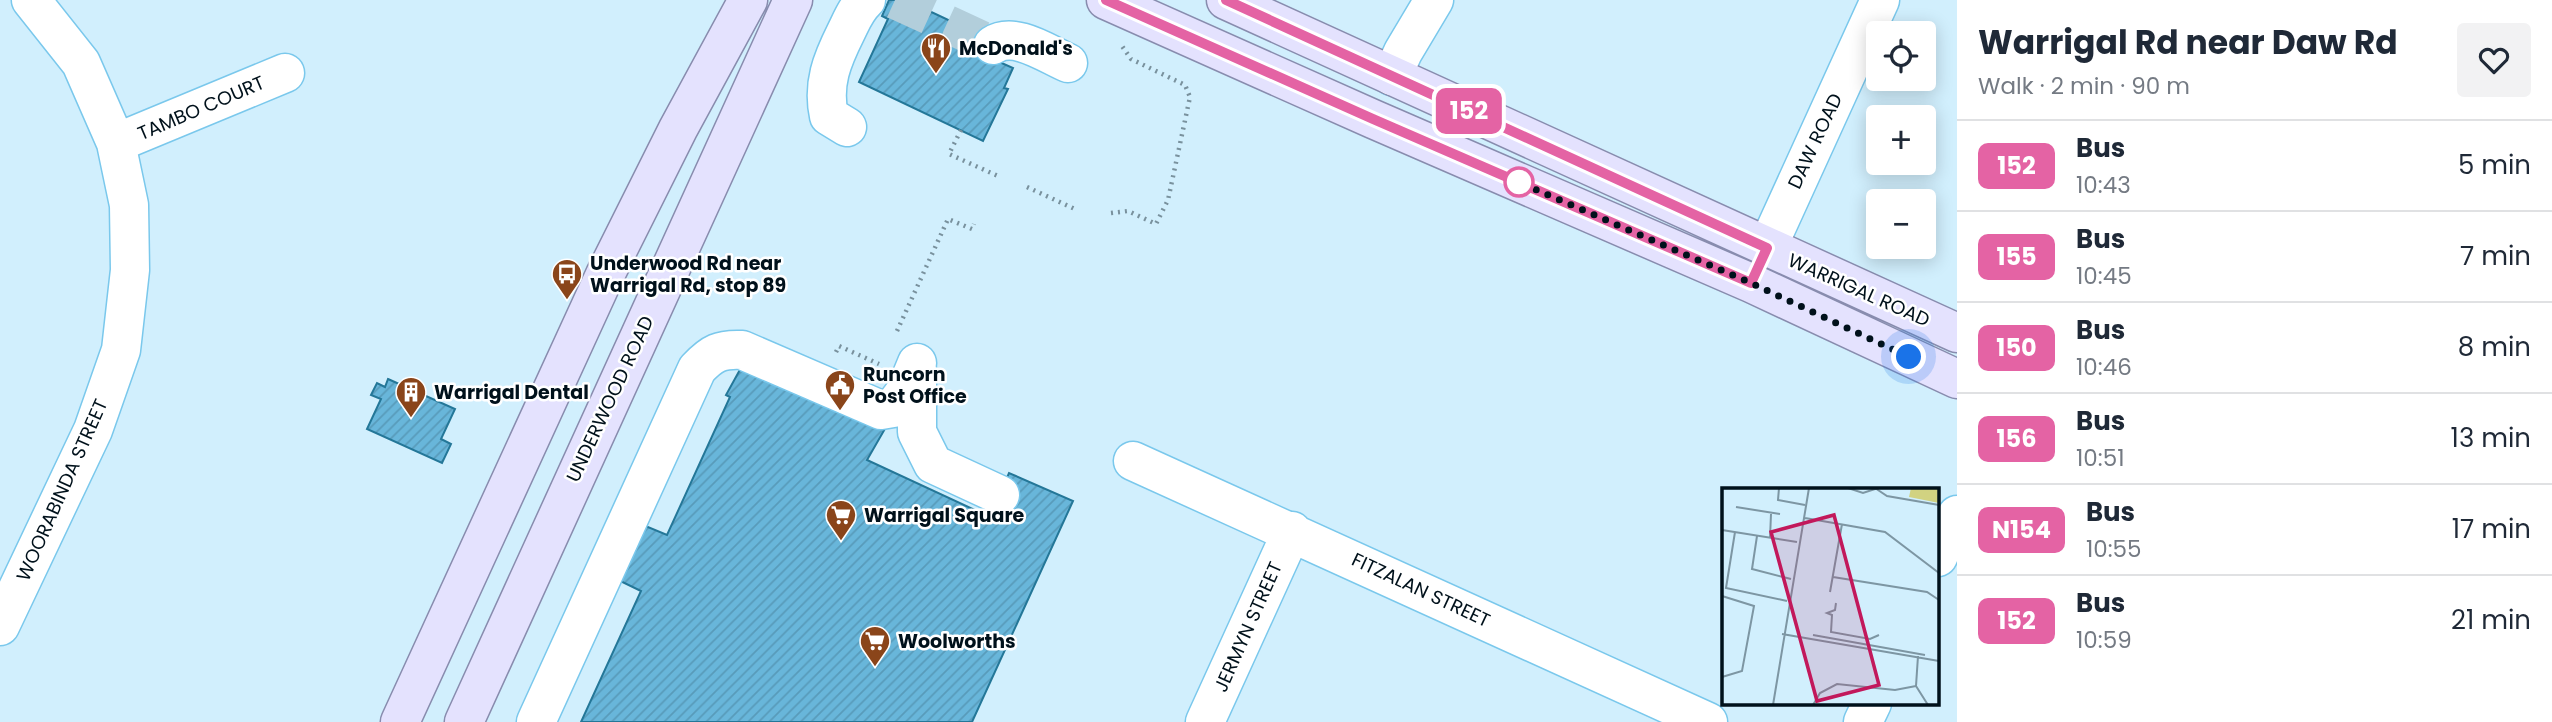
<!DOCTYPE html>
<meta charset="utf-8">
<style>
:root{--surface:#fff;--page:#f2f2f3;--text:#1f2937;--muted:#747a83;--line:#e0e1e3}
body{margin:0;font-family:Poppins,sans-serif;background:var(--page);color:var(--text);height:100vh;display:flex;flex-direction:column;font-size:26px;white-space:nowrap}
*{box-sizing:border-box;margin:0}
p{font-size:23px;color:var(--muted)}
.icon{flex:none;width:38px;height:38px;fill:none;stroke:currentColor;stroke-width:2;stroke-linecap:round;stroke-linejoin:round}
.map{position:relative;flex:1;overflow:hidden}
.sheet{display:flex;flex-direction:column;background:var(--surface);width:595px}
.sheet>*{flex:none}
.badge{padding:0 14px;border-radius:10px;font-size:24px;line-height:46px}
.controls{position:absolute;left:1866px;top:21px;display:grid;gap:14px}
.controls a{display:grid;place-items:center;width:70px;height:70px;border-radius:7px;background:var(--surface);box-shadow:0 4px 18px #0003;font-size:35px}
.you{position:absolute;width:35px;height:35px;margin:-18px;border:5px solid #fff;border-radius:50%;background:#1a73e8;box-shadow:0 0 0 10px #1a73e833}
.map>.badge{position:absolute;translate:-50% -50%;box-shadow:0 0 0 4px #fff}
.round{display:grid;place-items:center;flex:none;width:74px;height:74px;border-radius:7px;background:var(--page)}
.summary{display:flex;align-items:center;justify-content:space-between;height:119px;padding:0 21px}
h1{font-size:33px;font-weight:700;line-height:52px}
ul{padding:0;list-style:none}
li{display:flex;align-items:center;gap:21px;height:91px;padding:0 21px;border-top:2px solid var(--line)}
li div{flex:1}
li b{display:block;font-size:26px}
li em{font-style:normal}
li .badge{min-width:77px;font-weight:700;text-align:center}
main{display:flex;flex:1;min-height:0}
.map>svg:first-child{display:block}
</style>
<main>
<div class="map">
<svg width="1957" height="722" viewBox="0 0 1957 722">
<defs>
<pattern id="building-hatch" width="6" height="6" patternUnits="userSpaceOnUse" patternTransform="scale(1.75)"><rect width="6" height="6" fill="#68b6da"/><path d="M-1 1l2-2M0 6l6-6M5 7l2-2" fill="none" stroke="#589bba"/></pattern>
</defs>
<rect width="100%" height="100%" fill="#d1effd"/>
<path fill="url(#building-hatch)" stroke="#247798" stroke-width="2" d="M889 0H906L995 42 988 57 1013 68 1004 88 1008 89 983 141 859 82 888 19 882 16Z
M748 355 886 427 867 460 990 517 1009 473 1073 501 972 722H581L641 591 612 577 636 522 667 535 730 397 726 395Z
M388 379 455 409 441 439 451 444 442 463 367 429 381 399 371 395 377 383 385 387Z"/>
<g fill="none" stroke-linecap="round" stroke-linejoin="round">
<path stroke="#b2cedb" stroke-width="38" stroke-dasharray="38 19" stroke-linecap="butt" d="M895 0 993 45"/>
<g stroke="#7ac8ec" stroke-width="41">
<path id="minor" d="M993 45C1015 31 1047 54 1068 63
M1392 76 1403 52 1434 0
M847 127 829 116C822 84 832 60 846 32 852 20 856 9 866 0
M116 143 285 73
M1767 248 1880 0
M917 369V432L933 464 1000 495
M1133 461 1708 722
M1938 557 1957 515
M0 626 93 430 121 350 130 270 129 205 116 143 81 63 31 0
M536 722 697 369C712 353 720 349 742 350L881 410 893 408 905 392 917 363
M1205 722 1292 531
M1863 722 1872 703"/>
</g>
<g stroke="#888cae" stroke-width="41">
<path id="major" d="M1106 0 1373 119 1751 283 1957 379
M1226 0 1957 333
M400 722 605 275 678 129 748 0
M464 722 793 0"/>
</g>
<path stroke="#79919d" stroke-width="4.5" stroke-dasharray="2 5" stroke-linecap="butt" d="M961 130 949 154 998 176
M1027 187 1077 210
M1111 213 1128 211 1156 224 1168 200 1190 97 1185 85 1131 59 1122 46
M897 331 948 219 972 229 974 224
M836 352 839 346 879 364"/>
<use href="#minor" stroke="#fff" stroke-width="38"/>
<use href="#major" stroke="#e4e2fe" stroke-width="38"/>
</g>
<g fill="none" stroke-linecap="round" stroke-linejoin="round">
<g stroke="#fff" stroke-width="16">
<path id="line" d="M1106 0 1373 119 1751 283 1767 248 1226 0"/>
</g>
<use href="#line" stroke="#e463a4" stroke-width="10"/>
<path stroke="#00111b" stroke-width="7" stroke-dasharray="0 12.6" d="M1519 182 1516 181 1751 283 1909 357"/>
</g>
<defs>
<g id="restaurant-pin" transform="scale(1.575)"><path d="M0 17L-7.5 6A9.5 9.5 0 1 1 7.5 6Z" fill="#8a451a" stroke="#fff"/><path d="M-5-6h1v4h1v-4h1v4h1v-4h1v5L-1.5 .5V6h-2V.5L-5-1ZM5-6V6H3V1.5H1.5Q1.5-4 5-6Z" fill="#fff"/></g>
<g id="bus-pin" transform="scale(1.575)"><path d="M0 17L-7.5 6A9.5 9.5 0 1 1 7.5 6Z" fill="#8a451a" stroke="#fff"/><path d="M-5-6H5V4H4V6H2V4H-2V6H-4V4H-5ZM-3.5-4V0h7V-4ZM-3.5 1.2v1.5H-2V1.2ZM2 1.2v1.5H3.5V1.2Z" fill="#fff"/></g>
<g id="civic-pin" transform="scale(1.575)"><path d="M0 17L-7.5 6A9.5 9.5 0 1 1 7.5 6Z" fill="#8a451a" stroke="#fff"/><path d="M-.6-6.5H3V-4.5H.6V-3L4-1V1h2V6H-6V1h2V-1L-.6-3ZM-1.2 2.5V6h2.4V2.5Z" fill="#fff"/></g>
<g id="building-pin" transform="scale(1.575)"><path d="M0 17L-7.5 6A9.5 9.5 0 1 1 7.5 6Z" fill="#8a451a" stroke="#fff"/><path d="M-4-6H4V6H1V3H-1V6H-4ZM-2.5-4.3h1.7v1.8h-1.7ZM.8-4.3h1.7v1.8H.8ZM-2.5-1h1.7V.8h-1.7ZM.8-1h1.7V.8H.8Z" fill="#fff"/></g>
<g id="supermarket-pin" transform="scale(1.575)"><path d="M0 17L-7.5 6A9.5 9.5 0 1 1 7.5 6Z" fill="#8a451a" stroke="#fff"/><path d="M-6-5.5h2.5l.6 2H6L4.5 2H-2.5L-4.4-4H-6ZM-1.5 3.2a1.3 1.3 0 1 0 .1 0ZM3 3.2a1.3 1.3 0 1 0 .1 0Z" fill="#fff"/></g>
</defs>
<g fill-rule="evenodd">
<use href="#restaurant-pin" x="936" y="48"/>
<use href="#bus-pin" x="567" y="274"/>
<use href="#civic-pin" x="840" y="385"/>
<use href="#building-pin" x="411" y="392"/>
<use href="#supermarket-pin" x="841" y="515"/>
<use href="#supermarket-pin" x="875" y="641"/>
</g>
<circle fill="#fff" stroke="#e463a4" stroke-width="3.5" cx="1519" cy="182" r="14"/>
<g text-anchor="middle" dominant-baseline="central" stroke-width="5" stroke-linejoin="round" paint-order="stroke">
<g font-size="19" font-weight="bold" fill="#00111b" stroke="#fff" text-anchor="start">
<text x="959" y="48">McDonald's</text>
<text x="590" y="263">Underwood Rd near<tspan x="590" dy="22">Warrigal Rd, stop 89</tspan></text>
<text x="863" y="374">Runcorn<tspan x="863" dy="22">Post Office</tspan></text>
<text x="434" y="392">Warrigal Dental</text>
<text x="864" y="515">Warrigal Square</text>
<text x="898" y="641">Woolworths</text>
</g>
<g font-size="19" fill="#00111b" stroke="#fff">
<text transform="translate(201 108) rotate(-23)">TAMBO COURT</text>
<text transform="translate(1815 141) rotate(-65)">DAW ROAD</text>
<text transform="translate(1859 290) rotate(24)">WARRIGAL ROAD</text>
<text transform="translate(610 399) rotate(-65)">UNDERWOOD ROAD</text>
<text transform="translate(62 490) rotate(-66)">WOORABINDA STREET</text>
<text transform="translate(1421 590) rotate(25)">FITZALAN STREET</text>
<text transform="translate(1248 627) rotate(-66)">JERMYN STREET</text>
</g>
</g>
<g transform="translate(1722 488)">
<rect width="217" height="217" fill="#d1effd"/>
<path d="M189 0H217V15L187 9Z" fill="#d1d281"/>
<path fill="none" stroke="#7d96a3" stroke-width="2" d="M57 0 56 12 83 17M126 0 141 5 153 1M153 0 165 8 217 17M14 19 58 26M83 30 163 44 217 85M0 42 75 54M13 44 4 100 65 113M35 48 30 81 69 91M48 50 49 26M111 89 205 104 217 112M108 104 120 36M0 108 32 118 20 183 0 189M114 115 113 122 105 125 110 127 109 144 148 151 157 147M60 146 217 173M91 147 203 167M196 168 194 198 206 217M51 217 87 0M91 217 98 205 115 196 173 202 194 198"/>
<path fill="#c2185b" fill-opacity="0.15" stroke="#c2185b" stroke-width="3.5" d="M112 27 157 197 95 213 49 44Z"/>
<rect width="217" height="217" fill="none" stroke="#00111b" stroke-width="3.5"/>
</g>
</svg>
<div class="controls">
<a><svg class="icon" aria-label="locate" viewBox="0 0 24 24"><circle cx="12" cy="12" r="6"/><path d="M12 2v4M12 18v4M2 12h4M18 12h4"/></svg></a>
<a>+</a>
<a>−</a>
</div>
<div class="you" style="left:1909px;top:357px"></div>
<b class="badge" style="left:1469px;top:111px;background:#e463a4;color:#fff">152</b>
</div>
<section class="sheet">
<div class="summary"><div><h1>Warrigal Rd near Daw Rd</h1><p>Walk · 2 min · 90 m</p></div><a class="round"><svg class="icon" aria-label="heart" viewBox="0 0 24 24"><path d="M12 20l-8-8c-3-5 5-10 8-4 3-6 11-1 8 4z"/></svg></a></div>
<ul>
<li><span class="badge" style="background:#e463a4;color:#fff">152</span><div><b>Bus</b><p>10:43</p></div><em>5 min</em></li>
<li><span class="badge" style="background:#e463a4;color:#fff">155</span><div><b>Bus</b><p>10:45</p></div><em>7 min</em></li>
<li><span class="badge" style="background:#e463a4;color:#fff">150</span><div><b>Bus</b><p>10:46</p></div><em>8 min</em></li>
<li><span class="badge" style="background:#e463a4;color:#fff">156</span><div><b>Bus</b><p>10:51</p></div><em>13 min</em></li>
<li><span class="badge" style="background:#e463a4;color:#fff">N154</span><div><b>Bus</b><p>10:55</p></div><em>17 min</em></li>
<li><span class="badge" style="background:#e463a4;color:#fff">152</span><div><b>Bus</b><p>10:59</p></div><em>21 min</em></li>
</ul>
</section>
</main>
